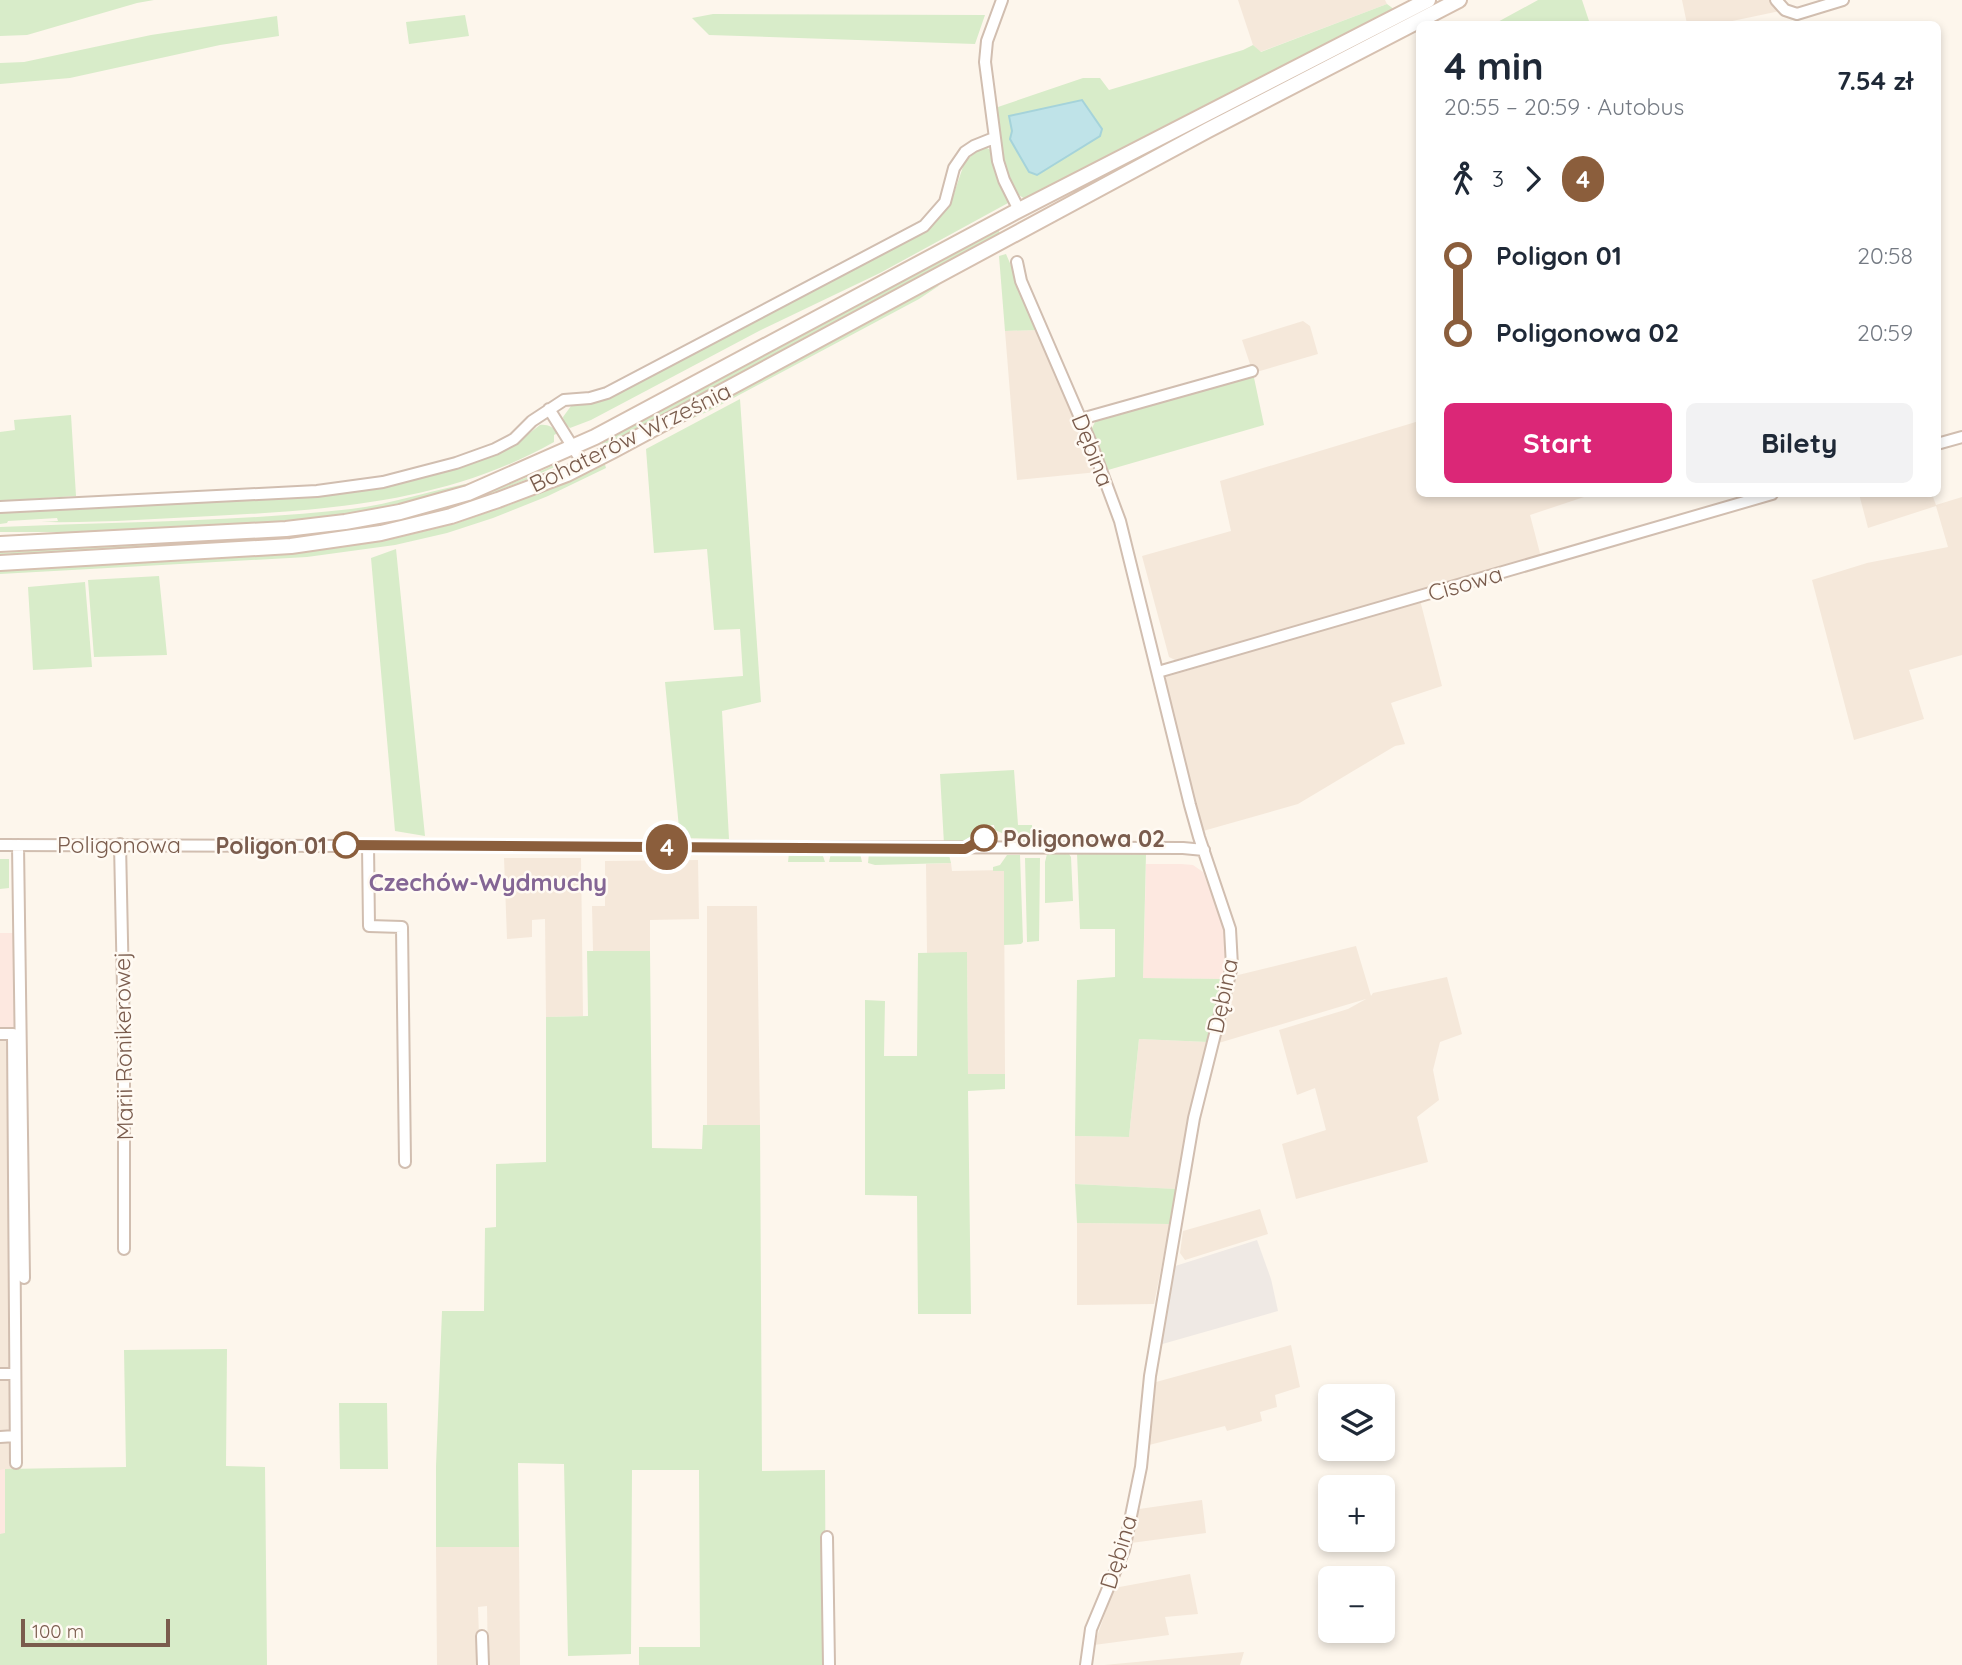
<!DOCTYPE html>
<html lang="pl">
<meta charset="utf-8">
<style>
:root{--surface:#fff;--page:#f2f2f3;--text:#1f2937;--muted:#747a83;--accent:#db2777}
body{margin:0;font-family:Quicksand,sans-serif;background:var(--page);color:var(--text);height:100vh;display:flex;flex-direction:column;font-size:26px;white-space:nowrap}
*{box-sizing:border-box;margin:0}
p{font-size:23px;color:var(--muted)}
.icon{flex:none;width:38px;height:38px;fill:none;stroke:currentColor;stroke-width:2;stroke-linecap:round;stroke-linejoin:round}
.map{position:relative;flex:1;overflow:hidden}
.sheet{position:absolute;left:1416px;top:21px;width:525px;height:476px;display:flex;flex-direction:column;background:var(--surface);border-radius:10px;box-shadow:0 4px 10px #0003}
.sheet>*{flex:none}
.badge{padding:0 14px;border-radius:23px;font-size:24px;line-height:46px}
.controls{position:absolute;left:1318px;top:1384px;display:grid;gap:14px}
.controls a{display:grid;place-items:center;width:77px;height:77px;border-radius:10px;background:var(--surface);box-shadow:0 4px 10px #0003;font-size:35px}
.scale{position:absolute;left:21px;bottom:18px;width:149px;box-sizing:border-box;padding-left:7px;border:4px solid #7a5c4d;border-top:0;font-size:19px;line-height:24px;white-space:nowrap;color:#7a5c4d;-webkit-text-stroke:5px #fffaf3;paint-order:stroke}
.map>.badge{position:absolute;translate:-50% -50%;box-shadow:0 0 0 4px #fff}
.legs{display:flex;align-items:center;gap:10px;height:77px;padding:0 28px;font-size:23px}
.legs p{margin-inline-start:auto}
.overview{display:flex;align-items:center;justify-content:space-between;height:119px;padding:0 28px}
h1{font-size:38px;font-weight:700;line-height:52px}
.button{display:flex;gap:14px;margin-top:auto;padding:14px 28px}
.button a{flex:1;height:80px;border-radius:10px;background:var(--accent);color:#fff;font-size:28px;font-weight:700;line-height:80px;text-align:center}
.button a+a{background:var(--page);color:var(--text)}
ul{padding:0 28px;list-style:none}
li{display:flex;align-items:center;gap:24px;height:77px;font-size:26px}
li i{display:grid;place-items:center;width:10px;height:100%;margin:0 9px;background:currentColor}
li i::after{content:'';width:18px;height:18px;margin:-9px;border:5px solid;border-radius:50%;background:var(--surface)}
li p{margin-inline-start:auto}
li:first-child i{background:linear-gradient(#0000 50%,currentColor 0)}
li:last-child i{background:linear-gradient(currentColor 50%,#0000 0)}
.map>svg:first-child{display:block}
</style>
<div class="map">
<svg width="1962" height="1665" viewBox="0 0 1962 1665">
<rect width="100%" height="100%" fill="#fdf6ec"/>
<path fill="#f5e8da" d="M1238 0H1385L1387 4 1260 52 1253 45Z
M1682 0H1775L1785 10 1718 24H1687Z
M1303 321 1310 326 1318 354 1253 373 1242 340Z
M1039 330 1098 472 1017 480 1005 331Z
M1419 421V494H1583L1584 497 1530 515 1541 557 1175 660 1169 657 1142 556 1231 531 1220 481Z
M1859 494H1932L1936 505 1962 497V655L1909 670 1924 719 1854 740 1812 580 1867 563 1948 547 1936 506 1868 528Z
M1420 600 1442 686 1391 703 1405 744 1395 746 1298 804 1203 831 1163 678Z
M504 858H581L583 1016 546 1017 545 919 532 920V937L507 939Z
M698 860 699 919 650 920V951H593L592 906H605V861Z
M951 863 952 871 1004 870 1005 1074H968L967 953H927L926 864Z
M707 906H757L760 1125H707Z
M1356 946 1371 996 1373 993 1447 977 1462 1034 1440 1042 1433 1070 1439 1100 1417 1117 1428 1162 1296 1199 1282 1144 1326 1130 1315 1088 1297 1095 1279 1030 1348 1009 1366 999 1212 1045 1230 977Z
M17 1031 21 1469 0 1470V1032Z
M1139 1039 1208 1042 1177 1189 1075 1184V1136L1129 1137Z
M1260 1209 1268 1234 1185 1260 1180 1253 1183 1231Z
M1077 1223 1170 1224 1154 1304 1077 1305Z
M1291 1345 1300 1387 1275 1395 1277 1407 1260 1412 1262 1421 1227 1431 1225 1426 1149 1445 1156 1382Z
M1202 1500 1206 1533 1131 1543 1139 1509Z
M436 1547H519L520 1665H488L487 1606 478 1607 480 1665H437Z
M1190 1574 1198 1614 1165 1617 1169 1635 1094 1645 1114 1588Z
M1244 1652 1240 1665H1104Z"/>
<path fill="#fde8e0" d="M1146 864H1181L1193 865 1203 872 1226 931 1227 954 1225 979 1143 978Z
M0 933H16L17 1031 0 1032Z
M5 1469V1534H0V1470Z"/>
<path fill="#efe9e4" d="M1257 1240 1271 1279 1278 1311 1159 1345 1169 1268Z"/>
<path fill="#d8ecc9" d="M0 0H154L137 3 27 35 0 36Z
M1538 0H1582L1590 24H1494Z
M1387 4 1395 10 1025 199 1014 192 1001 153 995 108 1083 78H1100L1109 90 1243 50 1253 45 1261 52Z
M713 14 985 15 975 44 709 35 692 18Z
M465 15 469 36 409 44 406 22Z
M277 16 279 36 220 45 70 78 0 84V63L24 62 151 35Z
M981 148H987L994 152 998 172 1008 203 880 273 759 331 591 420 570 428 564 423 563 417 571 406 589 404 606 398 931 226 951 202 965 161Z
M998 229 1001 236 604 448 601 442Z
M1006 254 1039 330 1005 331 999 256Z
M940 285 919 299 709 411 684 422 693 414 919 293Z
M1253 373 1264 425 1108 470 1091 430 1096 420Z
M740 399 761 702 722 711 729 839 680 838 665 682 743 676 740 629 714 630 707 549 654 553 646 449Z
M71 415 76 496 0 501V432L15 430 14 420Z
M540 425C547 424 554 427 558 433L554 435V442C448 502 331 510 212 516 155 519 98 523 41 522L58 521 57 518 8 521 7 523 0 524V511L369 489 449 470 514 445Z
M604 461 606 468 548 496 493 518 447 533 395 545 307 557 0 574V567L295 552 392 539 454 524 512 504Z
M556 464H561L528 479 460 505 417 517 321 538 0 556V553L340 529C415 518 487 497 556 464Z
M476 482 465 488 405 506 319 519 112 532H0V527C117 522 235 522 351 509 393 504 435 489 476 482Z
M396 549 425 836 395 831 371 558Z
M159 576 167 655 94 657 88 580Z
M85 582 92 667 33 670 28 587Z
M1014 770 1018 825H1032L1033 844 1008 843 1004 834 995 830 994 825H991V829L988 831 985 827 977 831 979 835C967 840 958 843 944 844L940 774Z
M789 853H822L825 862H788Z
M831 853H860L862 862H829Z
M869 853 945 854 949 855 951 863 875 865 868 863Z
M1077 853 1146 854 1143 978 1225 979 1208 1042 1139 1039 1129 1137 1075 1136 1077 980 1115 977V929H1080Z
M1047 854H1069L1071 857 1073 901 1045 903V862Z
M1007 855H1020L1023 942 1021 944 1004 945V871H993V867L1000 865Z
M1025 858H1040L1039 941 1027 942Z
M0 859H9V888L0 889Z
M587 951H650L652 1148 702 1149 703 1125H760L762 1471 825 1470 826 1665H639V1647H700L699 1470H632L631 1654 568 1656 564 1464 518 1463 519 1547H436V1466L442 1311H484L485 1228 496 1227V1164L546 1162V1017L588 1016Z
M967 952 968 1074H1005V1089L968 1091 971 1314H918L917 1196 865 1195V1000L885 1001 884 1056H917L918 953Z
M1075 1184 1177 1189 1170 1224 1077 1223Z
M227 1349 226 1466 265 1467 267 1665H0V1534L5 1533V1469L126 1467 124 1350Z
M339 1403H387L388 1469H340Z"/>
<path fill="#bfe3e8" stroke="#a5d3da" stroke-width="2" d="M1082 100 1102 129 1100 136 1037 175 1029 172 1010 139 1012 131 1009 116Z"/>
<g fill="none" stroke-linecap="round" stroke-linejoin="round">
<g stroke="#d1beb0" stroke-width="14">
<path id="minor" d="M1002 0 987 41 985 62 998 161 1004 180 1019 210
M1776 0 1785 10 1797 14 1843 0
M1017 262 1021 281 1091 443 1120 521 1190 805 1199 837 1230 929 1232 966 1194 1118 1150 1376 1141 1467 1124 1550 1091 1629 1086 1665
M549 409 584 465
M1081 419 1252 371
M1937 444 1962 437
M0 507 317 491 383 482 456 463 495 449 514 439 532 421 564 400 590 398 607 393 924 226 945 202 954 168 965 152 974 146 994 138
M1158 672 1772 494
M120 844 124 1036V1249
M0 845 1183 848 1204 850
M18 845 24 1278
M368 845 369 926 402 927 405 1162
M0 1034H13L16 1463
M0 1374H15
M0 1437 15 1436
M827 1537 829 1665
M482 1636 483 1665"/>
</g>
<g stroke="#d6c0b0" stroke-width="18">
<path id="secondary" d="M0 544 286 529 345 522 400 512 468 493 595 437 1019 210 1428 0
M0 563 291 546 381 533 451 516 498 500 567 474 614 450 1208 130 1459 0"/>
</g>
<use href="#minor" stroke="#fff" stroke-width="10"/>
<use href="#secondary" stroke="#fff" stroke-width="14"/>
</g>
<g fill="none" stroke-linecap="round" stroke-linejoin="round">
<g stroke="#fff" stroke-width="16">
<path id="line-1" d="M346 845 965 849 984 838"/>
</g>
<use href="#line-1" stroke="#8b5e3c" stroke-width="10"/>
</g>
<g fill="#fff" stroke="#8b5e3c" stroke-width="3.5">
<circle cx="984" cy="838" r="12"/>
<circle cx="346" cy="845" r="12"/>
</g>
<g text-anchor="middle" dominant-baseline="central" stroke-width="5" stroke-linejoin="round" paint-order="stroke">
<g font-size="23" fill="#7a5c4d" stroke="#fffaf3">
<text transform="translate(630 437) rotate(-26)">Bohaterów Września</text>
<text transform="translate(1093 450) rotate(68)">Dębina</text>
<text transform="translate(1465 583) rotate(-16)">Cisowa</text>
<text x="119" y="844">Poligonowa</text>
<text transform="translate(1222 996) rotate(-78)">Dębina</text>
<text transform="translate(123 1046) rotate(-91)">Marii Ronikerowej</text>
<text transform="translate(1118 1552) rotate(-73)">Dębina</text>
</g>
<g font-size="23" font-weight="bold" fill="#7a5c4d" stroke="#fffaf3" text-anchor="start">
<text x="1003" y="838">Poligonowa 02</text>
<text x="327" y="845" text-anchor="end">Poligon 01</text>
</g>
<g font-size="24" font-weight="bold" fill="#846695" stroke="#fffaf3">
<text x="488" y="882">Czechów-Wydmuchy</text>
</g>
</g>
</svg>
<div class="controls">
<a><svg class="icon" aria-label="layers" viewBox="0 0 24 24"><path d="M12 4l9 5-9 5-9-5zM3 14l9 5 9-5"/></svg></a>
<a>+</a>
<a>−</a>
</div>
<div class="scale">100 m</div>
<b class="badge" style="left:667px;top:847px;background:#8b5e3c;color:#fff">4</b>
<section class="sheet">
<div class="overview"><div><h1>4 min</h1><p>20:55 – 20:59 · Autobus</p></div><b>7.54 zł</b></div>
<div class="legs"><svg class="icon" aria-label="walk" viewBox="0 0 24 24"><circle cx="13" cy="4" r="2"/><path d="M13 8l-2 6 4 7M11 14l-3 7M7 12l3-4h3l4 4"/></svg>3<svg class="icon" aria-label="forward" viewBox="0 0 24 24"><path d="M9 5l7 7-7 7"/></svg><b class="badge" style="background:#8b5e3c;color:#fff">4</b></div>
<ul>
<li><i style="color:#8b5e3c"></i><b>Poligon 01</b><p>20:58</p></li>
<li><i style="color:#8b5e3c"></i><b>Poligonowa 02</b><p>20:59</p></li>
</ul>
<div class="button"><a>Start</a><a>Bilety</a></div>
</section>
</div>
